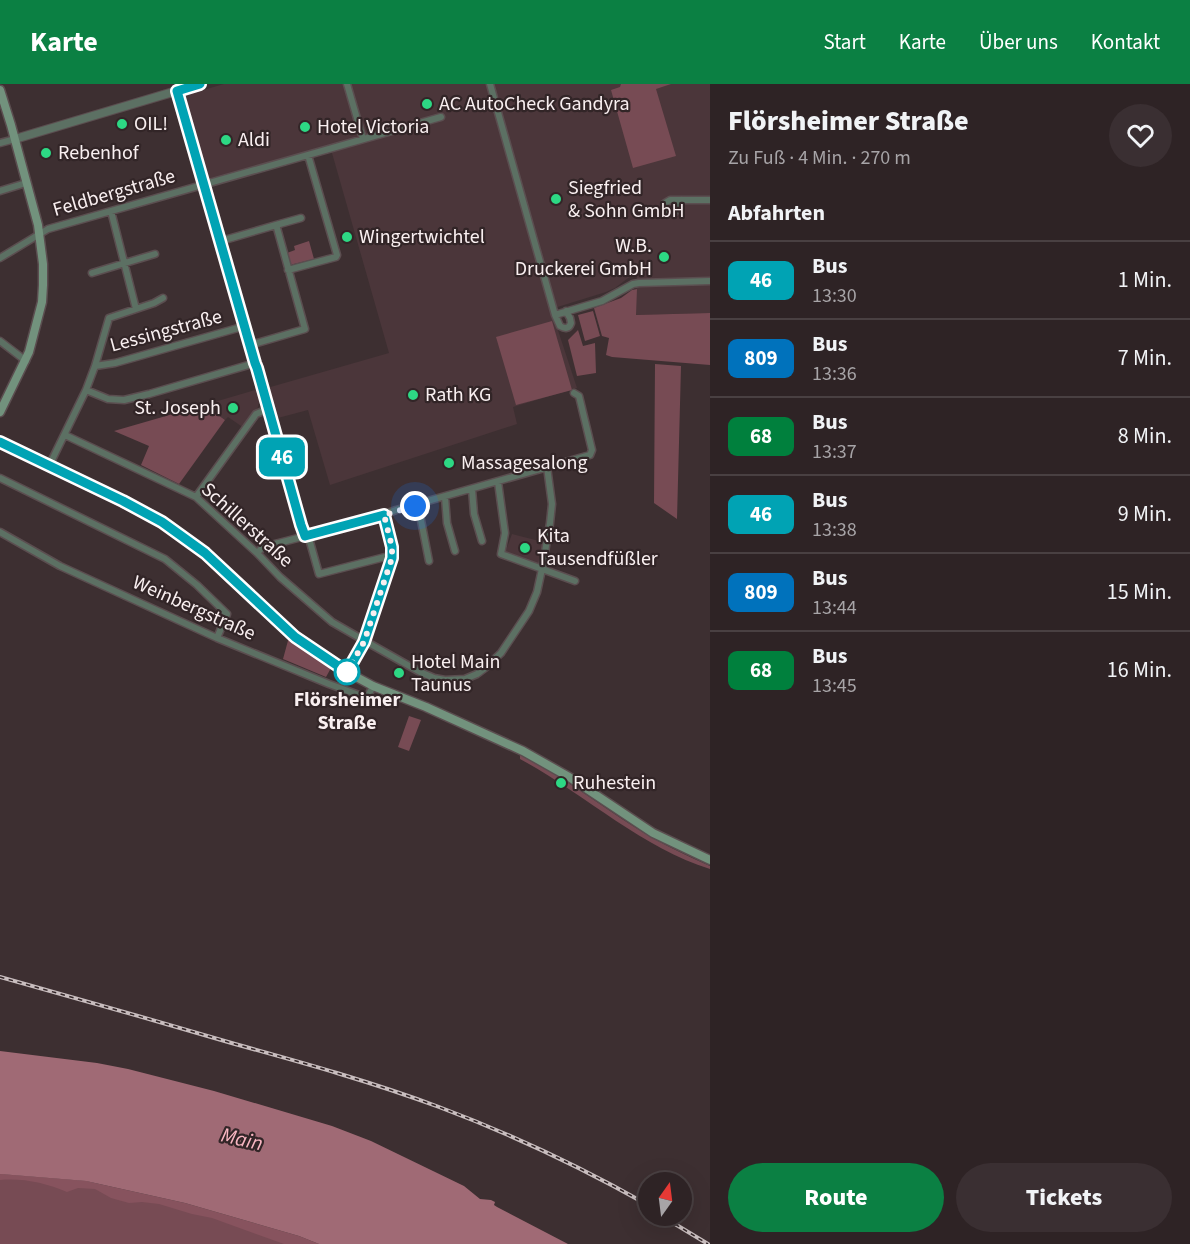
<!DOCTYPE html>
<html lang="de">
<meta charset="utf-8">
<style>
:root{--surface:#2e2325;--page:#3a2f32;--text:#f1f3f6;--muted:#a7a4a7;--line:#494042;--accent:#0b8043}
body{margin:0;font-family:"Source Sans 3",sans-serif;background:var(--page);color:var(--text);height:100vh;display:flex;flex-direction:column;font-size:22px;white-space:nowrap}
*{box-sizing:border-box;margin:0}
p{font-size:20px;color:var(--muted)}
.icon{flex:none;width:33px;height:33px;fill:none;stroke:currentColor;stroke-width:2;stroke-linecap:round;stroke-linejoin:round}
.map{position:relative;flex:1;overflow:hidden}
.details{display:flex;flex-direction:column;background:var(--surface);width:480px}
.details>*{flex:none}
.badge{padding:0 12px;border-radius:9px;font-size:21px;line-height:39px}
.needle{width:39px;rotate:14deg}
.controls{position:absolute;left:638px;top:1088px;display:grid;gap:12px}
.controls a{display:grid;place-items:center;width:54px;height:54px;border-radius:50%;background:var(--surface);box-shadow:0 6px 24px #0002,0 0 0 2px var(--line);font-size:30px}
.you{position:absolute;width:30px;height:30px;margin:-15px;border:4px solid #fff;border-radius:50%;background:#1a73e8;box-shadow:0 0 0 9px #1a73e833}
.map>.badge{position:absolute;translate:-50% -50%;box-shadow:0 0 0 3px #fff}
h2{padding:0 18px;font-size:22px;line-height:54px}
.round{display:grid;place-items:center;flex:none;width:63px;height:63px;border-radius:32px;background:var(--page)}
.headline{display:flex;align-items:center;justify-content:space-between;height:102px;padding:0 18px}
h1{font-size:28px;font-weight:800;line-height:45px}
.primary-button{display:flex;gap:12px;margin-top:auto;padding:12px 18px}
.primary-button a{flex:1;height:69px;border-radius:36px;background:var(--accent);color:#fff;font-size:24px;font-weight:800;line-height:69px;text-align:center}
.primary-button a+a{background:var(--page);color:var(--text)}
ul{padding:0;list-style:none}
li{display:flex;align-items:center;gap:18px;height:78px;padding:0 18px;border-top:2px solid var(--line)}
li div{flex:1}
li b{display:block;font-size:22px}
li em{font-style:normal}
li .badge{min-width:66px;font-weight:700;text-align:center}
header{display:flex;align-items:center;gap:36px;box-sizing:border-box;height:84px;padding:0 30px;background:var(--accent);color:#fff}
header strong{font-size:28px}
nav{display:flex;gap:33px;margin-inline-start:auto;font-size:21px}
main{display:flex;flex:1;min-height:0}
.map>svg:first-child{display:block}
</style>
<header>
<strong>Karte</strong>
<nav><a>Start</a><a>Karte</a><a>Über uns</a><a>Kontakt</a></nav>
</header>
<main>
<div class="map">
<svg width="710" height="1160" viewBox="0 0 710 1160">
<rect width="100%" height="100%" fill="#3d2f31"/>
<path fill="#4b363a" d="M224 0H710V229L635 231 637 192 628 194 615 204 606 208 551 225 577 304 513 323 517 340 330 401 308 326 274 335 267 304 389 269 330 62 211 95 205 92 184 15 186 11Z
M259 305 260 314 258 323 244 344 228 333 225 336 204 321Z
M512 450 543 458 545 460 540 482 505 469Z"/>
<path fill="#774b54" d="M621 0H671L656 5 676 72 633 84 611 6 620 3Z
M309 157 314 175 290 181 287 169 295 166 294 162Z
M637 205 636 231 710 229V281L612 273 606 271 609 254 602 252 594 224 621 214 632 206Z
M593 227 600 252 585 257 578 231Z
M552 237 572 306 516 321 496 253Z
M578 246 583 262 595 259 596 289 577 292 568 256Z
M655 280 681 282 677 435 654 419Z
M204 321 225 336 179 400 141 381 149 362 114 347Z
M289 553 331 584 326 593 283 575Z
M409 632 421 636 409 667 398 663Z
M520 670C561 692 597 719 636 744 660 759 685 771 710 782V785C642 764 583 709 520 675Z
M0 1090 86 1097 319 1160H0Z"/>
<path fill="#87535e" d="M0 1090 86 1097 185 1119 299 1152 319 1160H284L212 1134 192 1130 159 1120 142 1118 129 1119 111 1114 95 1105 78 1104 67 1108C46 1099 23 1094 0 1096Z"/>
<path fill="#a06a75" d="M0 967 97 979 128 985 214 1007 332 1042 371 1057 464 1102 480 1115 491 1116 495 1118 494 1121 497 1123 568 1160H319L299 1152 185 1119 86 1097 0 1090Z"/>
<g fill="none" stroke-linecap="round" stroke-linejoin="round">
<g stroke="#5b4e50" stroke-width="9">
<path id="minor" d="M347 0 363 55
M490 0 555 231 560 242C565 245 569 245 571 239L570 234 566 227
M177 7 255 279 257 284 301 441 305 452
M0 59 15 55
M0 107 26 99
M682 116 675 128 670 129 665 126V119L670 116H710
M111 127 136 225
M276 141 301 134
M221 157 276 141 277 144 305 245 250 261
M0 174 48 145 441 33
M288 186 336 173 337 171 308 71
M92 189 155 170
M555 231 602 217 633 200 639 199 710 197
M0 257 26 277
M95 282 115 279 245 242
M86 306 108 315 124 316 149 310 255 279
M65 351 196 413 257 469 280 493 332 538 365 557 420 588 434 594 445 596 465 595 477 590 485 584 501 569 529 527 537 508 542 485 550 439 552 420 547 383
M49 382 86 306 95 282 109 234 154 219 163 214
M0 394 165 475 197 501 227 530 217 554
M498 398 505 449 501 470 575 497
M472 405 474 430 482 457
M196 413 256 330 268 325
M445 413 447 439 455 467
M418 421 429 477
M0 448 60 482 217 554 329 600 367 614 373 602
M308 451 319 490 385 473 392 474
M257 469 263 463C295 455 328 446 360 437 372 433 384 431 396 426L590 371 592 366 579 312 574 309
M347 588 365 557 392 474V463L384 431"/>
</g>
<g stroke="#5b4e50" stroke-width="10">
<path id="tertiary" d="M15 55 200 0"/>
</g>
<g stroke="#5b4e50" stroke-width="11">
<path id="secondary" d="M0 6 11 41 38 141 43 180V201L42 218 29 268 0 328
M0 358 162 438 205 469 295 553 347 588 373 602 426 623 523 667 569 693 653 749 710 776"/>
</g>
<use href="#minor" stroke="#5c7063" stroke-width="6"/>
<use href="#tertiary" stroke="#5c7063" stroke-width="8"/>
<use href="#secondary" stroke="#72927d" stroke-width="8"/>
<g stroke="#c8bdbe" stroke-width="4">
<path id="rail" d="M0 893C78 915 157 937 235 960 304 979 372 998 439 1023 511 1050 581 1083 648 1121
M660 1131 708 1160"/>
</g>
<use href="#rail" stroke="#322527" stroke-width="1.5" stroke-dasharray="4.5" stroke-linecap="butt"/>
</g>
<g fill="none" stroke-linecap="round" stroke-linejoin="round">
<g stroke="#fff" stroke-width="14">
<path id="line" d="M0 358 123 417 162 438 205 469 295 553 347 588 364 558 392 474V463L384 431 305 452 301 441 257 284 255 279 177 7 200 0"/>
</g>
<use href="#line" stroke="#00a3b4" stroke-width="9"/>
<path stroke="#f9eff0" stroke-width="6" stroke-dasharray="0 10.8" d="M347 588 364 558 392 474V463L384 431 415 422"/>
</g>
<g fill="#2dd884" stroke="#322527" stroke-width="2">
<circle cx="427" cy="20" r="6"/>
<circle cx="122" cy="40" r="6"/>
<circle cx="305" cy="43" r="6"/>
<circle cx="226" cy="56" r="6"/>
<circle cx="46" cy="69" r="6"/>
<circle cx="556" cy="115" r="6"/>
<circle cx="347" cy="153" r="6"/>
<circle cx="664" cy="173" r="6"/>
<circle cx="413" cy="311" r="6"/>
<circle cx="233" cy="324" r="6"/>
<circle cx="449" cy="379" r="6"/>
<circle cx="525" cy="464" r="6"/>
<circle cx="399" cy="589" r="6"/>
<circle cx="561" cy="699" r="6"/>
</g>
<circle fill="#fff" stroke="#00a3b4" stroke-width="3" cx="347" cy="588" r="12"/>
<g text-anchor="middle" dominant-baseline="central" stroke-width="4.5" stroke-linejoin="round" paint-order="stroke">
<g font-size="20" fill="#f9eff0" stroke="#322527" text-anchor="start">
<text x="439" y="20">AC AutoCheck Gandyra</text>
<text x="134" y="40">OIL!</text>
<text x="317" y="43">Hotel Victoria</text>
<text x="238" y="56">Aldi</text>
<text x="58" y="69">Rebenhof</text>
<text x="568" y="104">Siegfried<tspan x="568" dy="23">&amp; Sohn GmbH</tspan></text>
<text x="359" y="153">Wingertwichtel</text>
<text x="652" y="162" text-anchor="end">W.B.<tspan x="652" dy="23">Druckerei GmbH</tspan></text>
<text x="425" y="311">Rath KG</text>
<text x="221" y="324" text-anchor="end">St. Joseph</text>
<text x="461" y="379">Massagesalong</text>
<text x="537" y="452">Kita<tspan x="537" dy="23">Tausendfüßler</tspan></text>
<text x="411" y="578">Hotel Main<tspan x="411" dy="23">Taunus</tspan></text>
<text x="573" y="699">Ruhestein</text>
</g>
<g font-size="20" fill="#f9eff0" stroke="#322527">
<text transform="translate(114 109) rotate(-16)">Feldbergstraße</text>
<text transform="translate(166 247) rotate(-15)">Lessingstraße</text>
<text transform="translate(247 441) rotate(42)">Schillerstraße</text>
<text transform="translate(194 524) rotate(24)">Weinbergstraße</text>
</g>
<g font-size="20" font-weight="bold" fill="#f9eff0" stroke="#322527">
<text x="347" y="616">Flörsheimer<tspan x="347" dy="23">Straße</tspan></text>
</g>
<g font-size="21" font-style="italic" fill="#f9b6c2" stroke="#322527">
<text transform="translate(242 1055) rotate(13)">Main</text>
</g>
</g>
</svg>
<div class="controls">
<a><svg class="needle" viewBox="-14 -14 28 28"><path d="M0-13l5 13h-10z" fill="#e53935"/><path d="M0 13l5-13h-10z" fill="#a7a4a7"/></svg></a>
</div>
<div class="you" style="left:415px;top:422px"></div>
<b class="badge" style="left:282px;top:373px;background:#00a3b4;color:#fff">46</b>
</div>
<section class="details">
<div class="headline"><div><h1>Flörsheimer Straße</h1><p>Zu Fuß · 4 Min. · 270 m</p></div><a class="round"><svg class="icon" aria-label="heart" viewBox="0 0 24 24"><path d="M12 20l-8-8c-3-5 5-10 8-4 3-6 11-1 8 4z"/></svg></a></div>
<h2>Abfahrten</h2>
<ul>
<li><span class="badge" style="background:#00a3b4;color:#fff">46</span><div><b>Bus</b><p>13:30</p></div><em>1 Min.</em></li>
<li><span class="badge" style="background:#0072bc;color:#fff">809</span><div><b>Bus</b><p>13:36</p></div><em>7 Min.</em></li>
<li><span class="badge" style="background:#00803d;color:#fff">68</span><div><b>Bus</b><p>13:37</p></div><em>8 Min.</em></li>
<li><span class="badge" style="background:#00a3b4;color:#fff">46</span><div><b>Bus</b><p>13:38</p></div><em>9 Min.</em></li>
<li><span class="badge" style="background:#0072bc;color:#fff">809</span><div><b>Bus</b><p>13:44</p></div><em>15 Min.</em></li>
<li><span class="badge" style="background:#00803d;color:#fff">68</span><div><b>Bus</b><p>13:45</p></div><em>16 Min.</em></li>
</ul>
<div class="primary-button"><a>Route</a><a>Tickets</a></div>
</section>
</main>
